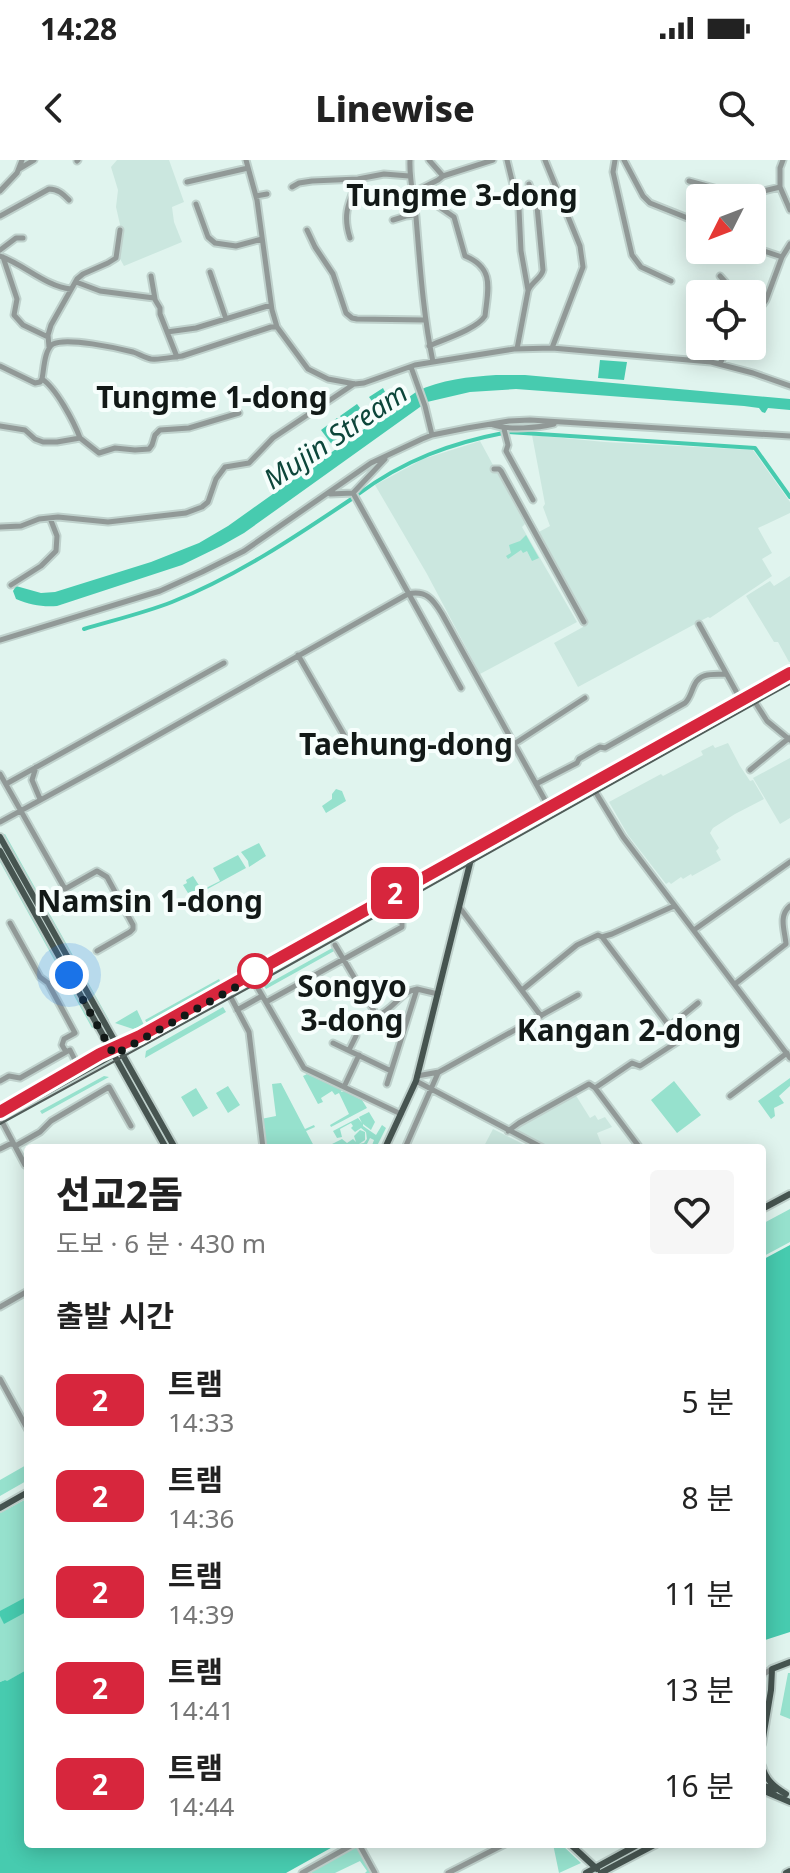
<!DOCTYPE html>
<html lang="ko">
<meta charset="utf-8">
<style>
:root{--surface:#fff;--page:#f6f6f6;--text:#222;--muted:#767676}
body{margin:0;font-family:"Noto Sans","Noto Sans KR",sans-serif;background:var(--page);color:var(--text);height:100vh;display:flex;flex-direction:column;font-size:30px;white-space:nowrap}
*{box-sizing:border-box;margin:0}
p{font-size:26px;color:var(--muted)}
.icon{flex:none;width:44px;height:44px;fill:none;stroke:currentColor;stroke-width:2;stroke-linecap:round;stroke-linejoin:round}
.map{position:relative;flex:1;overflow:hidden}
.details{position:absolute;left:24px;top:984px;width:742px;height:704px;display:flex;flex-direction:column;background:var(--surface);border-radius:8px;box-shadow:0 4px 20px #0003}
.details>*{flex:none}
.badge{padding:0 16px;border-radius:12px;font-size:28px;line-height:52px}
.needle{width:52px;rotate:228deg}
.controls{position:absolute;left:686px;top:24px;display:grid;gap:16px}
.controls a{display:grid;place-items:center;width:80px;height:80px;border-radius:8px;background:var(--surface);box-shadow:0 4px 20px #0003;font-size:40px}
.you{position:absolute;width:40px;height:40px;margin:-20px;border:6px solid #fff;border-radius:50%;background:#1a73e8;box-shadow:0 0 0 12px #1a73e833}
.map>.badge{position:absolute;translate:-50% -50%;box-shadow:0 0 0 4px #fff}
h2{padding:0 32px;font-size:30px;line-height:72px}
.round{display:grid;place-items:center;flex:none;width:84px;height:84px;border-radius:8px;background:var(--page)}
.overview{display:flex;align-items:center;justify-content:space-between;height:136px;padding:0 32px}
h1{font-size:38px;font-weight:800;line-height:60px}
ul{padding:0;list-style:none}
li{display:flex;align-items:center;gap:24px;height:96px;padding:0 32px}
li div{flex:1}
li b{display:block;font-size:30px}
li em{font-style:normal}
li .badge{min-width:88px;font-weight:700;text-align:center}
.status{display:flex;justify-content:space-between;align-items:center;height:56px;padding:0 40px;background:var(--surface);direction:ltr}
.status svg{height:22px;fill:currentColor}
header{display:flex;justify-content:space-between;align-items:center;height:104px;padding:0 32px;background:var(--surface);font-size:36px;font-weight:800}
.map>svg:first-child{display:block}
</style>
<div class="status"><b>14:28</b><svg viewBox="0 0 49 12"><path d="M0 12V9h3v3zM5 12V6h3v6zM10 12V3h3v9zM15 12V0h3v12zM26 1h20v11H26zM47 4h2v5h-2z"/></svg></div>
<header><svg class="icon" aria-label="back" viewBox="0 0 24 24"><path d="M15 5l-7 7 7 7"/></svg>Linewise<svg class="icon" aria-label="search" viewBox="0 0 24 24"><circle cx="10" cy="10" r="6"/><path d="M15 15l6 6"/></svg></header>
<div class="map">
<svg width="790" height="1713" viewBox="0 0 790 1713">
<rect width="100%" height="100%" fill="#e0f4ee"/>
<path fill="#cbe7df" d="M117 0H169L184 42 172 47 174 62 182 82 124 106 119 97 121 69 116 47 118 30 111 7Z
M532 275 605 282 753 290 790 342V353L758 368 772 393 762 399 772 416 710 458 708 457 578 527 554 483 583 467V458L537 373 550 366 543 347 545 344Z
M480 281 525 364 522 367 577 462 480 514 427 414 375 325 423 299Z
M790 416V502H789L778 482H774L746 436 770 421 774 426Z
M728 583 740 606 750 621 753 620 764 639 735 654 713 668 710 673 719 688 716 691 721 700 692 716 691 714 683 719 681 717 671 724 669 722 666 724 628 675 609 642 661 614 663 616 703 595 701 591 713 585 715 588Z
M790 598V658L780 664 753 618Z
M575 934 590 958 595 955 598 960 605 957 612 967 597 973 602 986 598 988H550L516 971 520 965Z
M493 969 531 988H483Z"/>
<path fill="#96e1cd" d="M526 375 539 398 532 401 527 391 523 393 521 390 508 399 506 396 511 393 509 385 520 381Z
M336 629 342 631 346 641 326 653 322 646 332 639V634Z
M503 670 504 672 361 751 360 750Z
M5 674 109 860 106 861 2 675Z
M259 683 266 696 249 707 248 701 241 692Z
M238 695 246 708 191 738 183 725 187 723 186 720 193 716 202 730 220 721 213 708Z
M0 697 94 867 92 868 0 702Z
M334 787 336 790 266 829 264 826Z
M219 819 221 823 147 863 145 860Z
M223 847 226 852 145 898 146 891Z
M137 850 144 865 133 869 115 863Z
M307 914 342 930 341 932 344 931 362 940 367 948 331 967 330 965 349 954 339 933 335 935 332 931 321 938 323 942 318 944 303 916Z
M104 916 109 917 42 954 40 951Z
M790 918V926L779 936 784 943 774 948 775 956 771 959 758 941Z
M674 921 701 955 677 973 651 940Z
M281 923 305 969 314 965 315 967 306 971 315 988 311 985V988H266L261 959 276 956 272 924Z
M228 926 240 945 228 953 216 933Z
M196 928 208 948 193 957 181 937Z
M369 952 375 962 371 970 363 964V966L376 975 382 965 386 968 376 988H371L374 980 370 978 365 988H330L333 986 332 984 342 979 347 983 353 979 356 982 354 976 360 970 365 972V980L359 984 364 983 367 979 366 972 361 968 355 972 351 968 353 966 351 963 340 969 342 977 337 978 333 971 358 958 362 963 359 957Z
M790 1049V1082L762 1097V1064Z
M28 1304V1320L0 1336V1320Z
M28 1338V1509L6 1522 5 1520 0 1522V1353Z
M788 1513H790V1559L780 1555Z
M553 1684H561L581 1703 559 1713Z
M352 1687 357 1688 371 1713H365L367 1711 360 1701 335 1713H312L310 1710Z"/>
<path fill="#47cbaf" d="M600 200 627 202 624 220 598 218Z
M496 215H525L790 239V250L768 248 765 253 762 252 759 248 744 246 516 229 470 232 427 242 244 373 221 386 182 405 57 446C42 447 30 445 16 439L13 431 16 426 41 433 55 432 151 402 199 383 228 366 416 232C441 219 469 217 496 215Z
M383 228 391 244 379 251 369 237Z
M357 244 369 260 352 272 340 256Z
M337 258 349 274 333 286 321 270Z
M790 1085V1472L762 1481V1100Z
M28 1436V1451L4 1464 0 1456V1451Z
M28 1509V1684H338L286 1713H0V1522L5 1520 7 1521Z"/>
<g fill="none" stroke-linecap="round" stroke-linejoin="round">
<path stroke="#47cbaf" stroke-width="4" d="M357 335C404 300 451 283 508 272L755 288 790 337
M84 469C114 460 144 453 172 442 237 416 295 377 353 338"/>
<g stroke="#bfd1cc" stroke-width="9">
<path id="minor" d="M246 0 257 40 272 150 277 167 308 209 328 219 355 224 364 223 415 205 433 202 514 189 552 188 711 202 753 213 790 226
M410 0C409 19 414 38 416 57 420 105 423 154 433 202
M507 0 519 49 521 91 528 130
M545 0 580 86 583 107 552 188
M615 0 613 12 632 95 641 107 671 121
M624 0 643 36 650 43 700 63
M77 1 78 0
M19 9 34 0
M443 16 493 0
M689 21 743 36 780 27 790 50
M187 22 248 8
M292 27 299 23 312 21 358 19 384 14 409 16
M780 27V8L783 0
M0 31 17 13 22 0
M416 31 438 20 443 16 429 0
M413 32 416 31 454 57 465 96C495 108 488 129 485 156 477 169 445 179 429 186
M256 36 267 34
M196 44 208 77 215 83 236 86 262 79
M0 56 49 29C58 29 63 34 69 40
M393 60 406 56 415 55
M307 70 315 87 333 114 346 153 352 158 357 159 425 160
M350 78C342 54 349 42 358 19
M752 87 782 97 790 84
M0 90 16 78H23
M0 96C25 105 45 126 71 129
M3 97 17 139 14 155 23 165 48 177
M210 112 226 159
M151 116 155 139
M720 116 736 134
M76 122 100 131 154 138 160 148V154L177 197
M752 160 766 140 782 97
M167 172 196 168 271 145
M49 187 48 175 51 165 77 119 83 114 108 103 116 98 120 70
M517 189 528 131C531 122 542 118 543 110L537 46 529 24
M720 204 728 186
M0 206 35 223 40 222 42 219C44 210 44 190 53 184 67 177 117 188 133 192 139 194 145 198 151 199 160 200 172 197 182 196L271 167H277
M411 207 425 246 432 275
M42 219C56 228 74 262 80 278
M493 265C508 270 538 268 554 264
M0 266 25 270 35 279 43 282H57L80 278 99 293 115 288 135 290 149 289 152 285 155 275 160 270 189 268 239 253
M504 269 508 285 506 291 533 340
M494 309H499L501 311 584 462
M353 333 461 528
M330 334 353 333 385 299
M0 367 21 366 39 359 58 357 108 362 186 353 202 347 208 342 216 319 225 307 249 303 273 278 354 224
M11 425 41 406 56 391 57 376 50 358
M699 464 743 544
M0 480 160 431 202 412 244 391 371 303 422 279 432 275 467 268 509 261 530 260 790 276
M298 495 352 589
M753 539 767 561 790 580
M514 584 585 538
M36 607 32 620 40 639
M750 610 789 578
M0 614 65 729 97 711 107 717 133 765V769L130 772 97 791
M6 624 224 503
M536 624 577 603 579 599 600 587 605 588 685 543C691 537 691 531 695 524 701 512 714 515 726 514
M593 628 623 677 790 898
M0 662 112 601 408 434C426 430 433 439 442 454L551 651
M460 748 541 856
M694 770 790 702
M335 785 377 856C393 850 401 831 417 829
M252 818 304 908 401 954
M735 824 786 784C785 771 778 756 790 746
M522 830 577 785 598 775 602 777 612 774 674 746
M228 832 249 872 263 988
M266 842 402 767V760L390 741
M237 850 262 836
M670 866 698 843
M333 883 391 911
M349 890 356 876
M66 892 70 890 76 902
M417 916 439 912 578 835
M0 921 9 916 20 918 66 892 62 885 64 879 75 873 48 823 40 817 10 763
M416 921 543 988
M387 924 417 829 438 834
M344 927 359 895
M595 928 632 903 640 906 677 882 679 879 602 777
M730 936 787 893
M0 958 25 1005 28 1007
M508 971 519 963 589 924 595 928 640 988
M405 988 438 913
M0 989 10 984 17 985 40 972 51 961 109 927 131 966
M0 1147 28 1131
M0 1219 28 1270
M762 1515 772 1509
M359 1684 375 1713
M302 1713 354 1684
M448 1713 505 1684"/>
</g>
<g stroke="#bfd1cc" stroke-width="10">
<path id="major" d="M0 677 175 988
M0 691 166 988
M0 958 790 518
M385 988 416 921 472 695
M762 1049 790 1034
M0 1348 28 1332
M762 1584 771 1530 772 1509 790 1502
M762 1606C766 1620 774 1627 786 1634
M762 1625 775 1630
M762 1630 790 1642
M570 1684 597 1709
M586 1713 639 1684
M601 1713 656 1684
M786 1713 790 1711"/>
</g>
<use href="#minor" stroke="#919997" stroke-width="5"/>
<use href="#major" stroke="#465450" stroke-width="6"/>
<path stroke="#515c59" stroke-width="2" d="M0 964 261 821 790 524"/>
</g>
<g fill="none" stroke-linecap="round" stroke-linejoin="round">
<g stroke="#fff" stroke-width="18">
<path id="line" d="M0 952 100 894 140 876 790 513"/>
</g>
<use href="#line" stroke="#d7263d" stroke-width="12"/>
<path stroke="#121917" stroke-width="8" stroke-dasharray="0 14.4" d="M69 815 114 895 252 818 255 811"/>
</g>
<circle fill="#fff" stroke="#d7263d" stroke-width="4" cx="255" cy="811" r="16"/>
<g text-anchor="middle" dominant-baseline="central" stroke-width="8" stroke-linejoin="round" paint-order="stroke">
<g font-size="28" font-style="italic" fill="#0c463a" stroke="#f6fefc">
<text transform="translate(335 275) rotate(-34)">Mujin Stream</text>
</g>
<g font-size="30" font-weight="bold" fill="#121917" stroke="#f6fefc">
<text x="462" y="34">Tungme 3-dong</text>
<text x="212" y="236">Tungme 1-dong</text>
<text x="406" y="583">Taehung-dong</text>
<text x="150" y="740">Namsin 1-dong</text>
<text x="352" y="825">Songyo<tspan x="352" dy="34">3-dong</tspan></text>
<text x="629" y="869">Kangan 2-dong</text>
</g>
</g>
</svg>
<div class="controls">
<a><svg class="needle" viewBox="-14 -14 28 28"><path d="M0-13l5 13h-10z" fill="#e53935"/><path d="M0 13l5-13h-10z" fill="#767676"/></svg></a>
<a><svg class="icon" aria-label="locate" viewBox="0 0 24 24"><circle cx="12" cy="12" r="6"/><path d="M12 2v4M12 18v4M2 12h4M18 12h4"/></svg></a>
</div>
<div class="you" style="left:69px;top:815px"></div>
<b class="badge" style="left:395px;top:733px;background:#d7263d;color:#fff">2</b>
<section class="details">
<div class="overview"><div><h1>선교2돔</h1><p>도보 · 6 분 · 430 m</p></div><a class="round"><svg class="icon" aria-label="heart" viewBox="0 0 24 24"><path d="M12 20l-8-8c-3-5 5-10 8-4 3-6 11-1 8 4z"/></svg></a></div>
<h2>출발 시간</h2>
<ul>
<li><span class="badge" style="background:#d7263d;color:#fff">2</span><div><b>트램</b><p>14:33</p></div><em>5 분</em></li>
<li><span class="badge" style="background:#d7263d;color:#fff">2</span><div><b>트램</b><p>14:36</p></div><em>8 분</em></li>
<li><span class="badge" style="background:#d7263d;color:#fff">2</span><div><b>트램</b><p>14:39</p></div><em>11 분</em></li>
<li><span class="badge" style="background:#d7263d;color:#fff">2</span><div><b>트램</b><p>14:41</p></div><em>13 분</em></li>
<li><span class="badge" style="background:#d7263d;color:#fff">2</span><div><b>트램</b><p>14:44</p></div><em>16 분</em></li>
</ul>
</section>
</div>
